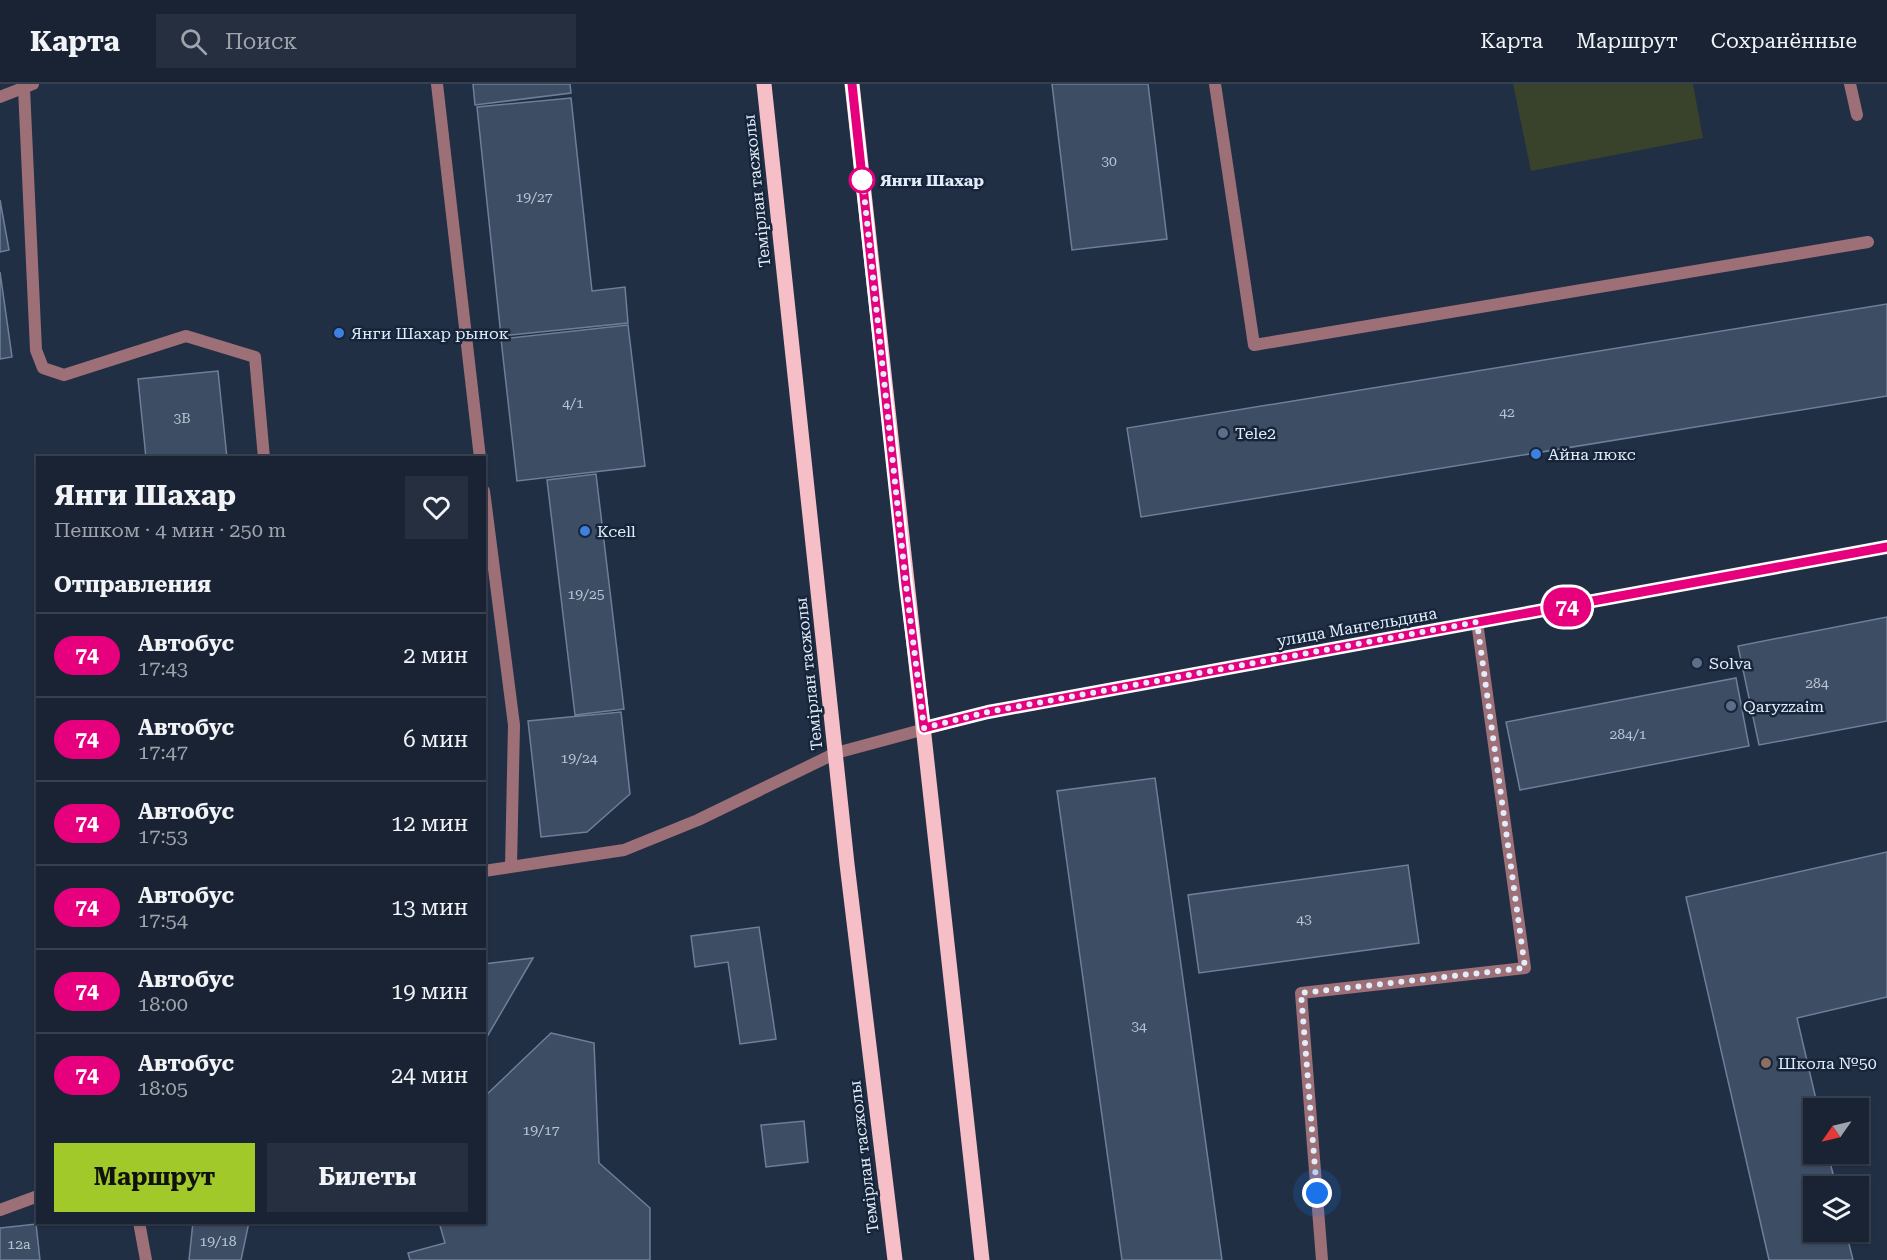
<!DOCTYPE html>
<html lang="ru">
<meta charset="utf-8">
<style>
:root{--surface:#192334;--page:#262f40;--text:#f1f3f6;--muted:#9fa4ac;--line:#37404f;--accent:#a1c92a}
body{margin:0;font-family:"Roboto Serif",serif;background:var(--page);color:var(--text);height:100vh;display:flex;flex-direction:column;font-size:22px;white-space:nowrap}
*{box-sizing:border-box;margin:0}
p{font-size:20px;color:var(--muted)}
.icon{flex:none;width:33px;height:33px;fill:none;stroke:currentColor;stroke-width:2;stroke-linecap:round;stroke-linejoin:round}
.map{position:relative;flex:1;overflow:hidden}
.side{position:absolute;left:36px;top:372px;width:450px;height:768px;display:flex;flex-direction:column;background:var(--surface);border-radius:0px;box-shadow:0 2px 4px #0004,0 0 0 2px var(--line)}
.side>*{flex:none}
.badge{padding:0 12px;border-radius:20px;font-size:21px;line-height:39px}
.needle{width:39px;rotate:236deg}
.fabs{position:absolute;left:1803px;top:1014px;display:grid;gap:12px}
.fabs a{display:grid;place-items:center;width:66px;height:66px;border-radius:0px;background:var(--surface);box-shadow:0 2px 4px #0004,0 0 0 2px var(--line);font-size:30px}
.you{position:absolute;width:30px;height:30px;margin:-15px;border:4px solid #fff;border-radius:50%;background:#1a73e8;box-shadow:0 0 0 9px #1a73e833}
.map>.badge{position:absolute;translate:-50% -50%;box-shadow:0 0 0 3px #fff}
h2{padding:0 18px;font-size:22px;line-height:54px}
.round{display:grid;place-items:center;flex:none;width:63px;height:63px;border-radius:0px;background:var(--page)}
.overview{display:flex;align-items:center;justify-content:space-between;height:102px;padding:0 18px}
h1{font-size:28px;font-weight:700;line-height:45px}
.cta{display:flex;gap:12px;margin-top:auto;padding:12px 18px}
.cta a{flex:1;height:69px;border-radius:0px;background:var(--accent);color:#111;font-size:24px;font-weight:700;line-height:69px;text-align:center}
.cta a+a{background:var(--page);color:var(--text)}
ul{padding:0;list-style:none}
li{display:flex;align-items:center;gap:18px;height:84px;padding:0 18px;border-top:2px solid var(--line)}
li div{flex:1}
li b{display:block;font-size:22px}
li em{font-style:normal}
li .badge{min-width:66px;font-weight:700;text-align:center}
header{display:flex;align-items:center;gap:36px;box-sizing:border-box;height:84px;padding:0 30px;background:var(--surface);border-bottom:2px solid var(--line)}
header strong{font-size:28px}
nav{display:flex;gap:33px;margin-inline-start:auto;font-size:21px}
.search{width:420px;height:54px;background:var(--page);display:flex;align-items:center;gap:15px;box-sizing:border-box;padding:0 21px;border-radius:0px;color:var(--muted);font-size:22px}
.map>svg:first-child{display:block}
</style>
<header>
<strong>Карта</strong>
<div class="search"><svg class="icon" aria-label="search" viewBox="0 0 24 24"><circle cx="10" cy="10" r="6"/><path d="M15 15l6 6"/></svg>Поиск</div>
<nav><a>Карта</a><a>Маршрут</a><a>Сохранённые</a></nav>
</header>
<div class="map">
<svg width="1887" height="1176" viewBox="0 0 1887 1176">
<rect width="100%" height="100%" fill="#212f45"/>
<path fill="#39422a" d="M1513 0H1693L1703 54 1531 87Z"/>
<path fill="#3d4d64" stroke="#6e7f99" stroke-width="1.5" d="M473 0H570L571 9 475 21Z
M1052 0H1148L1167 155 1072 166Z
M571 14 592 207 625 203 628 239 501 252 477 23Z
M0 116 9 166 0 168Z
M0 188 12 273 0 275Z
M1887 220V312L1141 433 1127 344Z
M628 241 645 382 517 397 501 255Z
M218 287 227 374H146L138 295Z
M596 390 624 625 575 631 547 396Z
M1887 533V637L1759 661 1738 562Z
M1736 594 1749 662 1520 706 1506 638Z
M621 628 630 710 587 748 541 753 528 637Z
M1155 694 1222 1176H1122L1057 707Z
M1887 768V913L1797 934 1818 1024H1814V1070H1828L1836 1102H1814V1148H1846L1853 1176H1769L1686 813Z
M1408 781 1419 859 1199 889 1188 811Z
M759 843 776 955 740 960 728 878 695 883 691 852Z
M533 874 484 958V880Z
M551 949 594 959 599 1079 650 1124V1176H410L408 1169 445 1159 439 1138H484V1013Z
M804 1037 808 1078 766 1083 761 1041Z
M193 1138H249L241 1176H189Z
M36 1140 40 1176H0V1144Z"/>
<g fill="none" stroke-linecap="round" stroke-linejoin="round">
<path stroke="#9d7078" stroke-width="12" d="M437 0 480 374
M1215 0 1254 261 1868 158
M1850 0 1857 31
M24 4 36 266 43 284 64 291 186 252 255 273 264 374
M484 407 514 641 511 783
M484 787 624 766 698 736 836 669
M0 1126 38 1112
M139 1138 146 1176
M1322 1176 1301 909 1525 884 1477 538"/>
<path stroke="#9d7078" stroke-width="12" d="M0 13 33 0"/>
<path stroke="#9d7078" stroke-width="12" d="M836 669 988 628 1887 463"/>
<path stroke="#f6bec6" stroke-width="15" d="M764 0 847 780 895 1176
M852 0 982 1176"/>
</g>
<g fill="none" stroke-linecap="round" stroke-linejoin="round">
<g stroke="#fff" stroke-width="14">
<path id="line" d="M852 0 906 501 924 644 988 628 1887 463"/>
</g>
<use href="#line" stroke="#e6007e" stroke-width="9"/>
<path stroke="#e2ecfa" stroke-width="6" stroke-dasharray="0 10.8" d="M862 96V91L906 501 924 644 988 628 1477 538 1525 884 1301 909 1317 1109"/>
</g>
<circle fill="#fff" stroke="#e6007e" stroke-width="3" cx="862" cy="96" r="12"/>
<g fill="#3f7fe0" stroke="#17253a" stroke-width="2">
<circle cx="339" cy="249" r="6"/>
<circle cx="1536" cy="370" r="6"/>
<circle cx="585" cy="447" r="6"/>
</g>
<g fill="#5c6f8a" stroke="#17253a" stroke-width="2">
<circle cx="1223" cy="349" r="6"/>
<circle cx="1697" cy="579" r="6"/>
<circle cx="1731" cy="622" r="6"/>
</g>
<circle fill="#8d6e63" stroke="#17253a" stroke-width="2" cx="1766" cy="979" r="6"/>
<g text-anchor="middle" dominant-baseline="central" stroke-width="5" stroke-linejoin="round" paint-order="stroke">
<g font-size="14" fill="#b9c4d4">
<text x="1109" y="77">30</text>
<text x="534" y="113">19/27</text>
<text x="573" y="319">4/1</text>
<text x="1507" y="328">42</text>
<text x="182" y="334">3В</text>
<text x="586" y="510">19/25</text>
<text x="1817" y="599">284</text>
<text x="1628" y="650">284/1</text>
<text x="579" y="674">19/24</text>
<text x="1304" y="835">43</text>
<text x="1139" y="942">34</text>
<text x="541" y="1046">19/17</text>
<text x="218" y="1157">19/18</text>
<text x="19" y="1160">12а</text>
</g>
<g font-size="16" font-weight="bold" fill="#e2ecfa" stroke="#17253a" text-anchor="start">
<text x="880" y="96">Янги Шахар</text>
</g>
<g font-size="16" fill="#e2ecfa" stroke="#17253a">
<text transform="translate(757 107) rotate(-96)">Темірлан тасжолы</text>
<text transform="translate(1357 543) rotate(-10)">улица Мангельдина</text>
<text transform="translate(809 590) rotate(-96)">Темірлан тасжолы</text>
<text transform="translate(864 1073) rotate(-97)">Темірлан тасжолы</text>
</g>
<g font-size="16" fill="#e2ecfa" stroke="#17253a" text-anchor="start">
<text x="351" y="249">Янги Шахар рынок</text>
<text x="1235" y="349">Tele2</text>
<text x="1548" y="370">Айна люкс</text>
<text x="597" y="447">Kcell</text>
<text x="1709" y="579">Solva</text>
<text x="1743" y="622">Qaryzzaim</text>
<text x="1778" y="979">Школа №50</text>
</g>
</g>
</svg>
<div class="fabs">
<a><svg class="needle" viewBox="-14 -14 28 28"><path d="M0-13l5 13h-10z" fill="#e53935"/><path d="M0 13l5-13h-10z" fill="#9fa4ac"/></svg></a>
<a><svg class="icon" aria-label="layers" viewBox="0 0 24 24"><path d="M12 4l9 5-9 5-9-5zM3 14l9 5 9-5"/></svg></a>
</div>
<div class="you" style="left:1317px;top:1109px"></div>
<b class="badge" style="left:1567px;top:523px;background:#e6007e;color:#fff">74</b>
<section class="side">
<div class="overview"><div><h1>Янги Шахар</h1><p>Пешком · 4 мин · 250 m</p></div><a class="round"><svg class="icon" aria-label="heart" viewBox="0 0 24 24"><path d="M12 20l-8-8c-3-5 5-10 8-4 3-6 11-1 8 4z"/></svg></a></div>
<h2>Отправления</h2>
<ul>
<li><span class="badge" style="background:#e6007e;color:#fff">74</span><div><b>Автобус</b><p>17:43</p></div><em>2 мин</em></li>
<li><span class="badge" style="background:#e6007e;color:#fff">74</span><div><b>Автобус</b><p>17:47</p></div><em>6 мин</em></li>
<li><span class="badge" style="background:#e6007e;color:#fff">74</span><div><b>Автобус</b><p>17:53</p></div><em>12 мин</em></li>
<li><span class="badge" style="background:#e6007e;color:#fff">74</span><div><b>Автобус</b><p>17:54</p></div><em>13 мин</em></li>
<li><span class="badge" style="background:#e6007e;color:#fff">74</span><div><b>Автобус</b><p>18:00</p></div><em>19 мин</em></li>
<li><span class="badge" style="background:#e6007e;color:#fff">74</span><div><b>Автобус</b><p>18:05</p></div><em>24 мин</em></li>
</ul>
<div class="cta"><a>Маршрут</a><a>Билеты</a></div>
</section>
</div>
